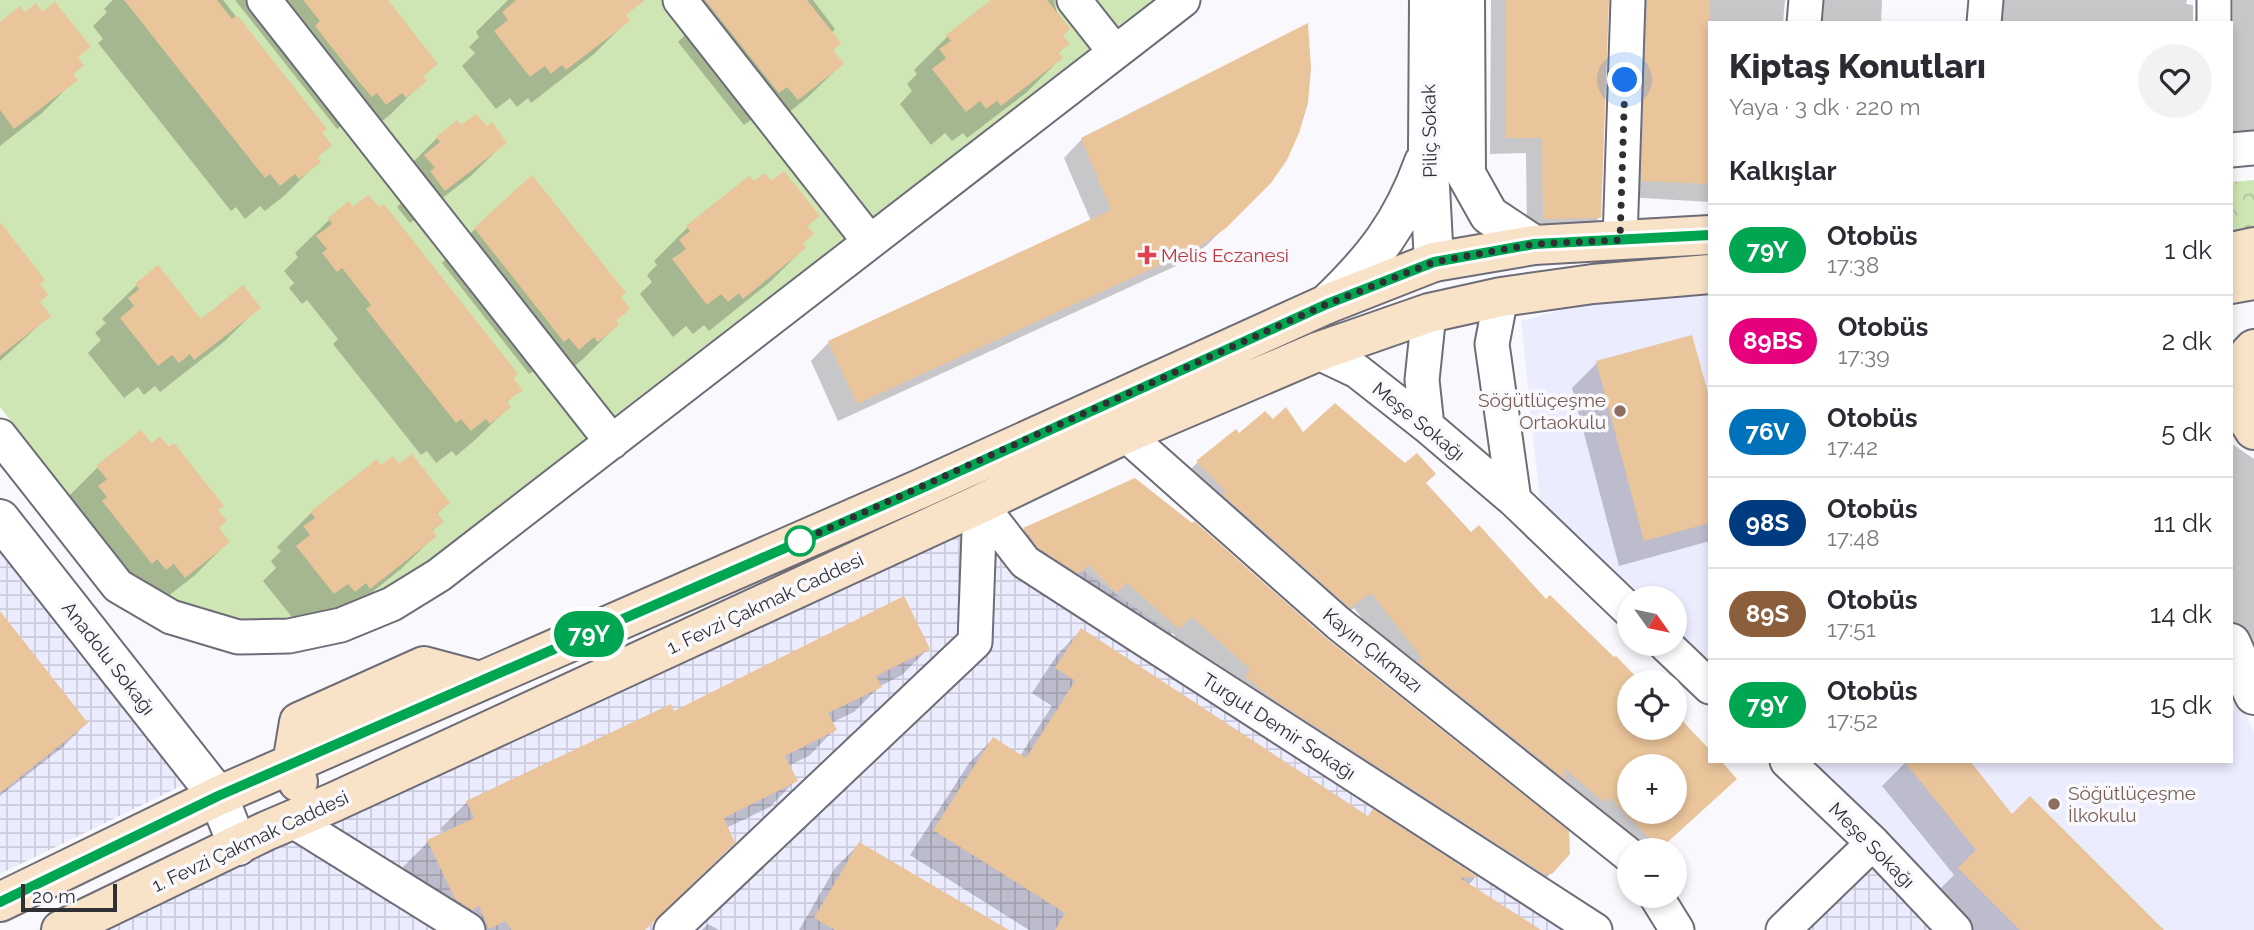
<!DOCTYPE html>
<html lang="tr">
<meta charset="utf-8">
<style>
:root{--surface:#fff;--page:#f2f2f3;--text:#2b2b33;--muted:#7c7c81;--line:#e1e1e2}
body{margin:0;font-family:Raleway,sans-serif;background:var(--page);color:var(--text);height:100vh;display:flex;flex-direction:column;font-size:26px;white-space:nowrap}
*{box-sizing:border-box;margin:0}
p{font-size:23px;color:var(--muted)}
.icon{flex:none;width:38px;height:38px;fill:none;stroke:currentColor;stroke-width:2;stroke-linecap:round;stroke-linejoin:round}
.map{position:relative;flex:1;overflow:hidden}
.sheet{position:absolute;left:1708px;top:21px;width:525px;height:742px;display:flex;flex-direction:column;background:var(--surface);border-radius:0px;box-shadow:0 4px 10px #0003}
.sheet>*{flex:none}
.badge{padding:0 14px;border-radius:23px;font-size:24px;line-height:46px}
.needle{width:46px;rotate:123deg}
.tools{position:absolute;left:1617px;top:586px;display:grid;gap:14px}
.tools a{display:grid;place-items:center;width:70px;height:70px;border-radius:50%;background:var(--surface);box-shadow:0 4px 10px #0003;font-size:35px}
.scale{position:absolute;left:21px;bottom:18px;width:96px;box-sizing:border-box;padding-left:7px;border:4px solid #303034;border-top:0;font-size:19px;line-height:24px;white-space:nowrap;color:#303034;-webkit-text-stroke:5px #f9f9fd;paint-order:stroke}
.you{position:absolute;width:35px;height:35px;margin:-18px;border:5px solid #fff;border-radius:50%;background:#1a73e8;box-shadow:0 0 0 10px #1a73e833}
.map>.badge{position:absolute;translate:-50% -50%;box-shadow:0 0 0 4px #fff}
h2{padding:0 21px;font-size:26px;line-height:63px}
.round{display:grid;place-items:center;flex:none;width:74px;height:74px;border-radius:37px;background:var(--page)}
.head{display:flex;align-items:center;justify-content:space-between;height:119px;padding:0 21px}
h1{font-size:33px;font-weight:800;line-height:52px}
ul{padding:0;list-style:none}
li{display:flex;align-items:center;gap:21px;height:91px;padding:0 21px;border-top:2px solid var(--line)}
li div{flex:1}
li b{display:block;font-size:26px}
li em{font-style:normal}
li .badge{min-width:77px;font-weight:700;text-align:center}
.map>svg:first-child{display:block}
</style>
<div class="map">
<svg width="2254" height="930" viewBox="0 0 2254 930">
<defs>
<pattern id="industrial-grid" width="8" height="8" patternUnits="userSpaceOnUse" patternTransform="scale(1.75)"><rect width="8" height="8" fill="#ececff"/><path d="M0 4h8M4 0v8" fill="none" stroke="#cbcbdb"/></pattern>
<pattern id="park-crowns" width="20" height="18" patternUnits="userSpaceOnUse" patternTransform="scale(1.75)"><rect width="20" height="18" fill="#cee5b4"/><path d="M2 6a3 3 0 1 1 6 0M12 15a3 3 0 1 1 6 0" fill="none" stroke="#b1c59b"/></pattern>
</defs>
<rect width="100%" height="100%" fill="#f9f9fd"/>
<path fill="#ececff" d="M1710 290V663L1675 629V598H1642L1540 502 1521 321 1604 298Z
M2231 681 2254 733V930H1972L1814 761H2231Z"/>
<path fill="url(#industrial-grid)" d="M1007 517 1592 930H37L241 831Z
M0 541 183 785 0 874Z
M1892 844 1972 930H1787Z"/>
<path fill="#cee5b4" d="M0 0H251L592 434 429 560 384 588 335 608 286 618 240 620 177 600 129 572 0 407Z
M278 0H667L851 234 609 420Z
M692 0H1059L1095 46 867 222Z
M1089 0H1154L1113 31Z"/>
<path fill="url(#park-crowns)" d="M2254 180V246L2231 251V182Z"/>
<path fill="#0003" fill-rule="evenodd" d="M113 0H223L325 129 320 133 329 145 316 158 318 162 285 195 265 211 260 206 245 219 236 207 231 211 98 43 103 39 93 26 107 12 104 9Z
M235 0H385L436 63 422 77 425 80 391 114 371 130 342 125 337 129Z
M508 0H630L625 16 628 20 594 54 531 103 528 98 517 107 510 98 496 109 462 66 475 53 469 47 479 37 476 32Z
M698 0H813L835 29 831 33V51L842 64 808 97 763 133 752 119 744 125 678 42 685 35 675 22Z
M993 0H1054L1057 13 1069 28 1062 36 1068 43 1057 54 1061 58 1027 92 967 138 963 133 952 141 945 133 931 145 900 104 912 91 907 84 917 74 914 70 947 37Z
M1491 0H1607L1600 217 1583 234 1527 235 1526 153 1490 154Z
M1622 0H1785L1783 23H1710V202L1626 197Z
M1799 0H1882L1881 23H1809Z
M1996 0H2187L2186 4 2193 5V23H1995Z
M2233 0H2254V148L2231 147Z
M42 14 89 46 77 58 72 75 75 80 42 113 0 146V25L24 15Z
M457 123 461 128 505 142 471 176 410 223 397 207 402 202 392 190 406 175 403 172 437 138Z
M1082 139 1270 182 1206 246 1178 265 838 421 811 361 829 342 1091 221 1064 158Z
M771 183 817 216 806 228 801 244 804 248 770 282 709 331 704 325 693 334 686 326 673 337 640 294 652 282 647 275 657 265 654 261 687 228 753 184Z
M349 204 520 389 506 403 509 407 475 440 456 456 452 451 436 463 427 451 421 455 333 344 338 339 307 300 302 304 289 288 294 283 284 271 298 257 295 253 329 220Z
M0 225 38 284V302L49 316 0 361Z
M475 229 619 297 615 322 617 325 583 359 564 375 535 370 529 374 442 263Z
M158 268 201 321 258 308 225 341 160 392 155 386 144 395 138 387 124 398 88 353 101 340 95 333 106 323 102 319 136 286Z
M1597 363 1710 407V541L1619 566 1572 388Z
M1273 422 1424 483 1471 535 1638 682H1629V728H1675V715L1678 718 1710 761 1718 795 1658 850H1629L1407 676 1354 608 1333 624 1181 479 1197 463 1236 432 1238 435ZM1629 766H1675V812H1629Z
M2231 443 2254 459V687L2231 635Z
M98 467 217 511V529L228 542 194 576 150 610 64 501Z
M381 467H399L448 503 436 515 442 521 431 532 435 536 401 569 336 621 300 627 263 581 276 568 271 561 281 551 277 547 311 513Z
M1135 480 1551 873 1533 891 1234 688 1172 633 1160 645 1006 548 1024 530Z
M0 614 86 723 63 747 0 796Z
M1081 630 1367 818 1373 812 1475 878 1468 885 1538 930H1029L910 855 969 763 993 739 1020 756 1052 706 1032 693 1057 655Z
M928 649 902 675 880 686 854 712 831 723 834 730 809 756 788 766 795 781 770 807 726 828 643 930H438L429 925 403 867 428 842 444 834 441 828 467 802 673 713Z
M1907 761 2012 816 2161 930H1973L1936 893 1954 875 1882 786Z
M859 844 1006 930H799L835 868Z
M708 924 719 930H702Z"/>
<path fill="#eac49a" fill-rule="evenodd" d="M124 0H217L232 19 237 15 327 129 322 133 332 145 317 157 321 162 299 179 295 174 280 186 270 174 265 178Z
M303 0H388L438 64 423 76 427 81 406 98 402 93 386 105 377 93 372 97 359 82 315 26 320 21Z
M516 0H645L626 15 630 21 566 70 562 65 551 74 545 66 530 77 494 31 508 20 502 12Z
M705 0H807L841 43 833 50 844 64 798 100 787 87 779 93Z
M991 0H1047L1070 29 1063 35 1070 44 1058 52 1063 58 1001 106 997 101 986 109 980 101 966 112 932 69 946 58 939 49 951 41 946 35Z
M1506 0H1609L1601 218 1543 219 1542 138H1505Z
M1647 0H1710L1708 184 1641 181Z
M55 2 91 47 78 57 84 65 73 74 78 80 14 129 0 110V22L20 6 25 12 36 3 42 12Z
M1308 23 1311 68 1308 103 1299 133 1287 160 1271 183 1226 228 1199 247 857 404 828 341 1111 210 1081 138Z
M476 114 487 126 492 122 507 143 445 191 430 171 435 168 424 155 440 142 436 137 457 120 461 125Z
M784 171 820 216 807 226 814 234 803 243 806 248 743 299 739 293 728 302 721 294 707 305 672 259 686 249 679 240 690 231 686 226 749 176 754 181 765 173 771 181Z
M532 175 626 293 621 297 630 309 616 321 619 325 598 342 594 337 579 350 569 338 564 342 474 228Z
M368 195 379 207 384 204 518 374 513 378 523 390 507 401 511 407 490 424 486 419 471 431 461 419 456 423 366 309 371 305 342 268 337 272 322 253 327 249 316 236 332 224 328 218 349 201 353 207Z
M0 222 45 280 40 284 48 295 40 302 51 316 0 356Z
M158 265 201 319 243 285 261 308 194 360 190 354 179 363 172 355 158 366 120 318 134 306 128 298 139 289 135 284Z
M1692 335 1710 400V523L1644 541 1596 361Z
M1335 403 1405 463 1417 453 1436 474 1426 483 1471 532 1479 525 1546 599 1550 595 1614 657 1616 656 1641 682H1629V728H1675V713L1710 750V761H1721L1737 779 1660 849 1609 797 1604 802 1564 768 1565 779 1418 662 1422 658 1371 593 1350 608 1223 495 1226 492 1196 461 1236 429 1239 433 1265 411 1273 419 1286 407 1303 432ZM1629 766H1675V812H1629Z
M141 430 152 443 160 436 169 447 174 443 224 506 218 510 227 521 219 528 230 542 185 578 174 564 166 570 157 559 152 564 102 501 107 497 98 486 107 479 96 466Z
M412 454 450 503 437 513 444 522 432 530 437 536 370 589 366 583 355 592 348 584 334 594 296 546 310 535 303 526 315 518 310 512 377 459 381 465 393 456 399 464Z
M1135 478 1192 523 1194 521 1326 638 1569 831 1570 854 1552 874H1544L1273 699 1245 676 1250 669 1192 617 1179 629 1127 583 1116 593 1089 565 1078 574 1038 548 1023 528Z
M904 596 930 649 876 676 882 687 828 713 837 730 785 756 798 781 724 818 735 843 645 930H511L506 921 489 929 479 906 472 910 455 899 427 840 474 818 466 801 671 704 674 711Z
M0 611 88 723 0 793Z
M1081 628 1368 816 1373 809 1478 877 1460 878 1541 930H1055L1065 913 933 830 993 737 1026 758 1075 681 1055 668Z
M1904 761H1970L2012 814 2030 796 2164 930H2020L1958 868 1976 850Z
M859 842 1009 930H835L814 918Z"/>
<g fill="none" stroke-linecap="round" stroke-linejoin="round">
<g stroke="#6e6d77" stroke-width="37">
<path id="minor" d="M264 0 612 442
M680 0 870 242
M1074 0 1115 52
M1804 23 1806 0
M1984 23 1986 0
M2214 23V0
M2231 150 2254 148
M1620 240 1628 0
M1501 297 1492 344 1514 500
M1317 352 1357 371 1427 426 1514 500 1629 610
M1427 426 1422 380 1429 313
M1125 434 1338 623 1629 855
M0 436 118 586 171 617 238 637 289 636 341 625 392 604 439 575 1183 0
M980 504 1025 562 1595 930
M1665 644 1710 687
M1787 761 1873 843 1955 930
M293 821 468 930
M1656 896 1677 930
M671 930 975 642 980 504
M1783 930 1873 843"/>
</g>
<g stroke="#6e6d77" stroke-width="42">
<path id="tertiary" d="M1429 0 1428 150 1434 262
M1465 0 1466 174 1489 215 1534 245
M1327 304C1374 259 1402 223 1424 162
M0 519 218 796 238 846
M2231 643 2254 695"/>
</g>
<g stroke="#6e6d77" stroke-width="42">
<path id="secondary" d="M2231 252 2254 247
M2231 284 2254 280
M2254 349C2240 361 2234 389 2239 406 2242 414 2250 422 2254 430
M298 782 292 764 299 722 424 666 480 681
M0 902 218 796 920 489 1327 304 1434 262 1534 245 1710 235
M61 930 266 831 334 802 980 504 1125 434 1317 352 1429 313 1501 297 1593 284 1710 274"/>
</g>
<use href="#minor" stroke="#fff" stroke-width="33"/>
<use href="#tertiary" stroke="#fff" stroke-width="38"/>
<use href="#secondary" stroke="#f8e2c8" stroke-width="38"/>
</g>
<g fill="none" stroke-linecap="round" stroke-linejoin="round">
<g stroke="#fff" stroke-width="16">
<path id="line" d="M0 902 218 796 920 489 1327 304 1434 262 1534 244 1710 235"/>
</g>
<use href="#line" stroke="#00a651" stroke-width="10"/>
<path stroke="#303034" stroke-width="7" stroke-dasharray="0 12.6" d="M800 541 798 542 1327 304 1434 262 1534 244 1620 240 1625 80"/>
</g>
<path fill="#e0444e" stroke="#f9f9fd" stroke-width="2.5" d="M1143.5 244.5h7v7h7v7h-7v7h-7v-7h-7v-7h7z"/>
<g fill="#8d6e63" stroke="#f9f9fd" stroke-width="2.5">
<circle cx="1620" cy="411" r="7"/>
<circle cx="2054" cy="804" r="7"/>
</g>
<circle fill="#fff" stroke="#00a651" stroke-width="3.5" cx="800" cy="541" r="14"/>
<g text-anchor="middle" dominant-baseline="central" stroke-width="7" stroke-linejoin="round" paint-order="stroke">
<g font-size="19" fill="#303034" stroke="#f9f9fd">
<text transform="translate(1429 131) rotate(-91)">Piliç Sokak</text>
<text transform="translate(1419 421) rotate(39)">Meşe Sokağı</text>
<text transform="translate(765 603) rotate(-25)">1. Fevzi Çakmak Caddesi</text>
<text transform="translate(1373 650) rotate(39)">Kayın Çıkmazı</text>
<text transform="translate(109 658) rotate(52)">Anadolu Sokağı</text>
<text transform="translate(1279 726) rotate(33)">Turgut Demir Sokağı</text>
<text transform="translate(250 841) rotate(-25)">1. Fevzi Çakmak Caddesi</text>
<text transform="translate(1872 845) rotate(45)">Meşe Sokağı</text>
</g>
<g font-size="19" fill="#be3a42" stroke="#f9f9fd" text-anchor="start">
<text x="1161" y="255">Melis Eczanesi</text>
</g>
<g font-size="19" fill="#785e54" stroke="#f9f9fd" text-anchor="end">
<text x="1606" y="400">Söğütlüçeşme<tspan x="1606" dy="22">Ortaokulu</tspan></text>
<text x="2068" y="793" text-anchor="start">Söğütlüçeşme<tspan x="2068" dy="22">İlkokulu</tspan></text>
</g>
</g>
</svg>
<div class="tools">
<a><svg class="needle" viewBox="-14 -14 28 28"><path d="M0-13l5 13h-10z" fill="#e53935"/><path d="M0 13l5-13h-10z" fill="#7c7c81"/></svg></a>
<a><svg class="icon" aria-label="locate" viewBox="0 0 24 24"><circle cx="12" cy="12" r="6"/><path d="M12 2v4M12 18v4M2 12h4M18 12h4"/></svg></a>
<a>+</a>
<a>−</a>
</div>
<div class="scale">20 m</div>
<div class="you" style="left:1625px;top:80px"></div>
<b class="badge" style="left:589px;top:634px;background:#00a651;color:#fff">79Y</b>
<section class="sheet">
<div class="head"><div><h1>Kiptaş Konutları</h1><p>Yaya · 3 dk · 220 m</p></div><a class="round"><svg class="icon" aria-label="heart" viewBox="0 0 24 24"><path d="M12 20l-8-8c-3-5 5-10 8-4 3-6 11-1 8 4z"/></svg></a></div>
<h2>Kalkışlar</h2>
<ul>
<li><span class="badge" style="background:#00a651;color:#fff">79Y</span><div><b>Otobüs</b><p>17:38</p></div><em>1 dk</em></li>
<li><span class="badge" style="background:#e6007e;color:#fff">89BS</span><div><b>Otobüs</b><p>17:39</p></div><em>2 dk</em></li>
<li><span class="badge" style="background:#0072bc;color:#fff">76V</span><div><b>Otobüs</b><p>17:42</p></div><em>5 dk</em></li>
<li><span class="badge" style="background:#003b80;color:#fff">98S</span><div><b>Otobüs</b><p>17:48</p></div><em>11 dk</em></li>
<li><span class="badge" style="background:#8b5e3c;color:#fff">89S</span><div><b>Otobüs</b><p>17:51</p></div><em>14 dk</em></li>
<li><span class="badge" style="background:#00a651;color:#fff">79Y</span><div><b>Otobüs</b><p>17:52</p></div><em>15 dk</em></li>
</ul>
</section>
</div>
